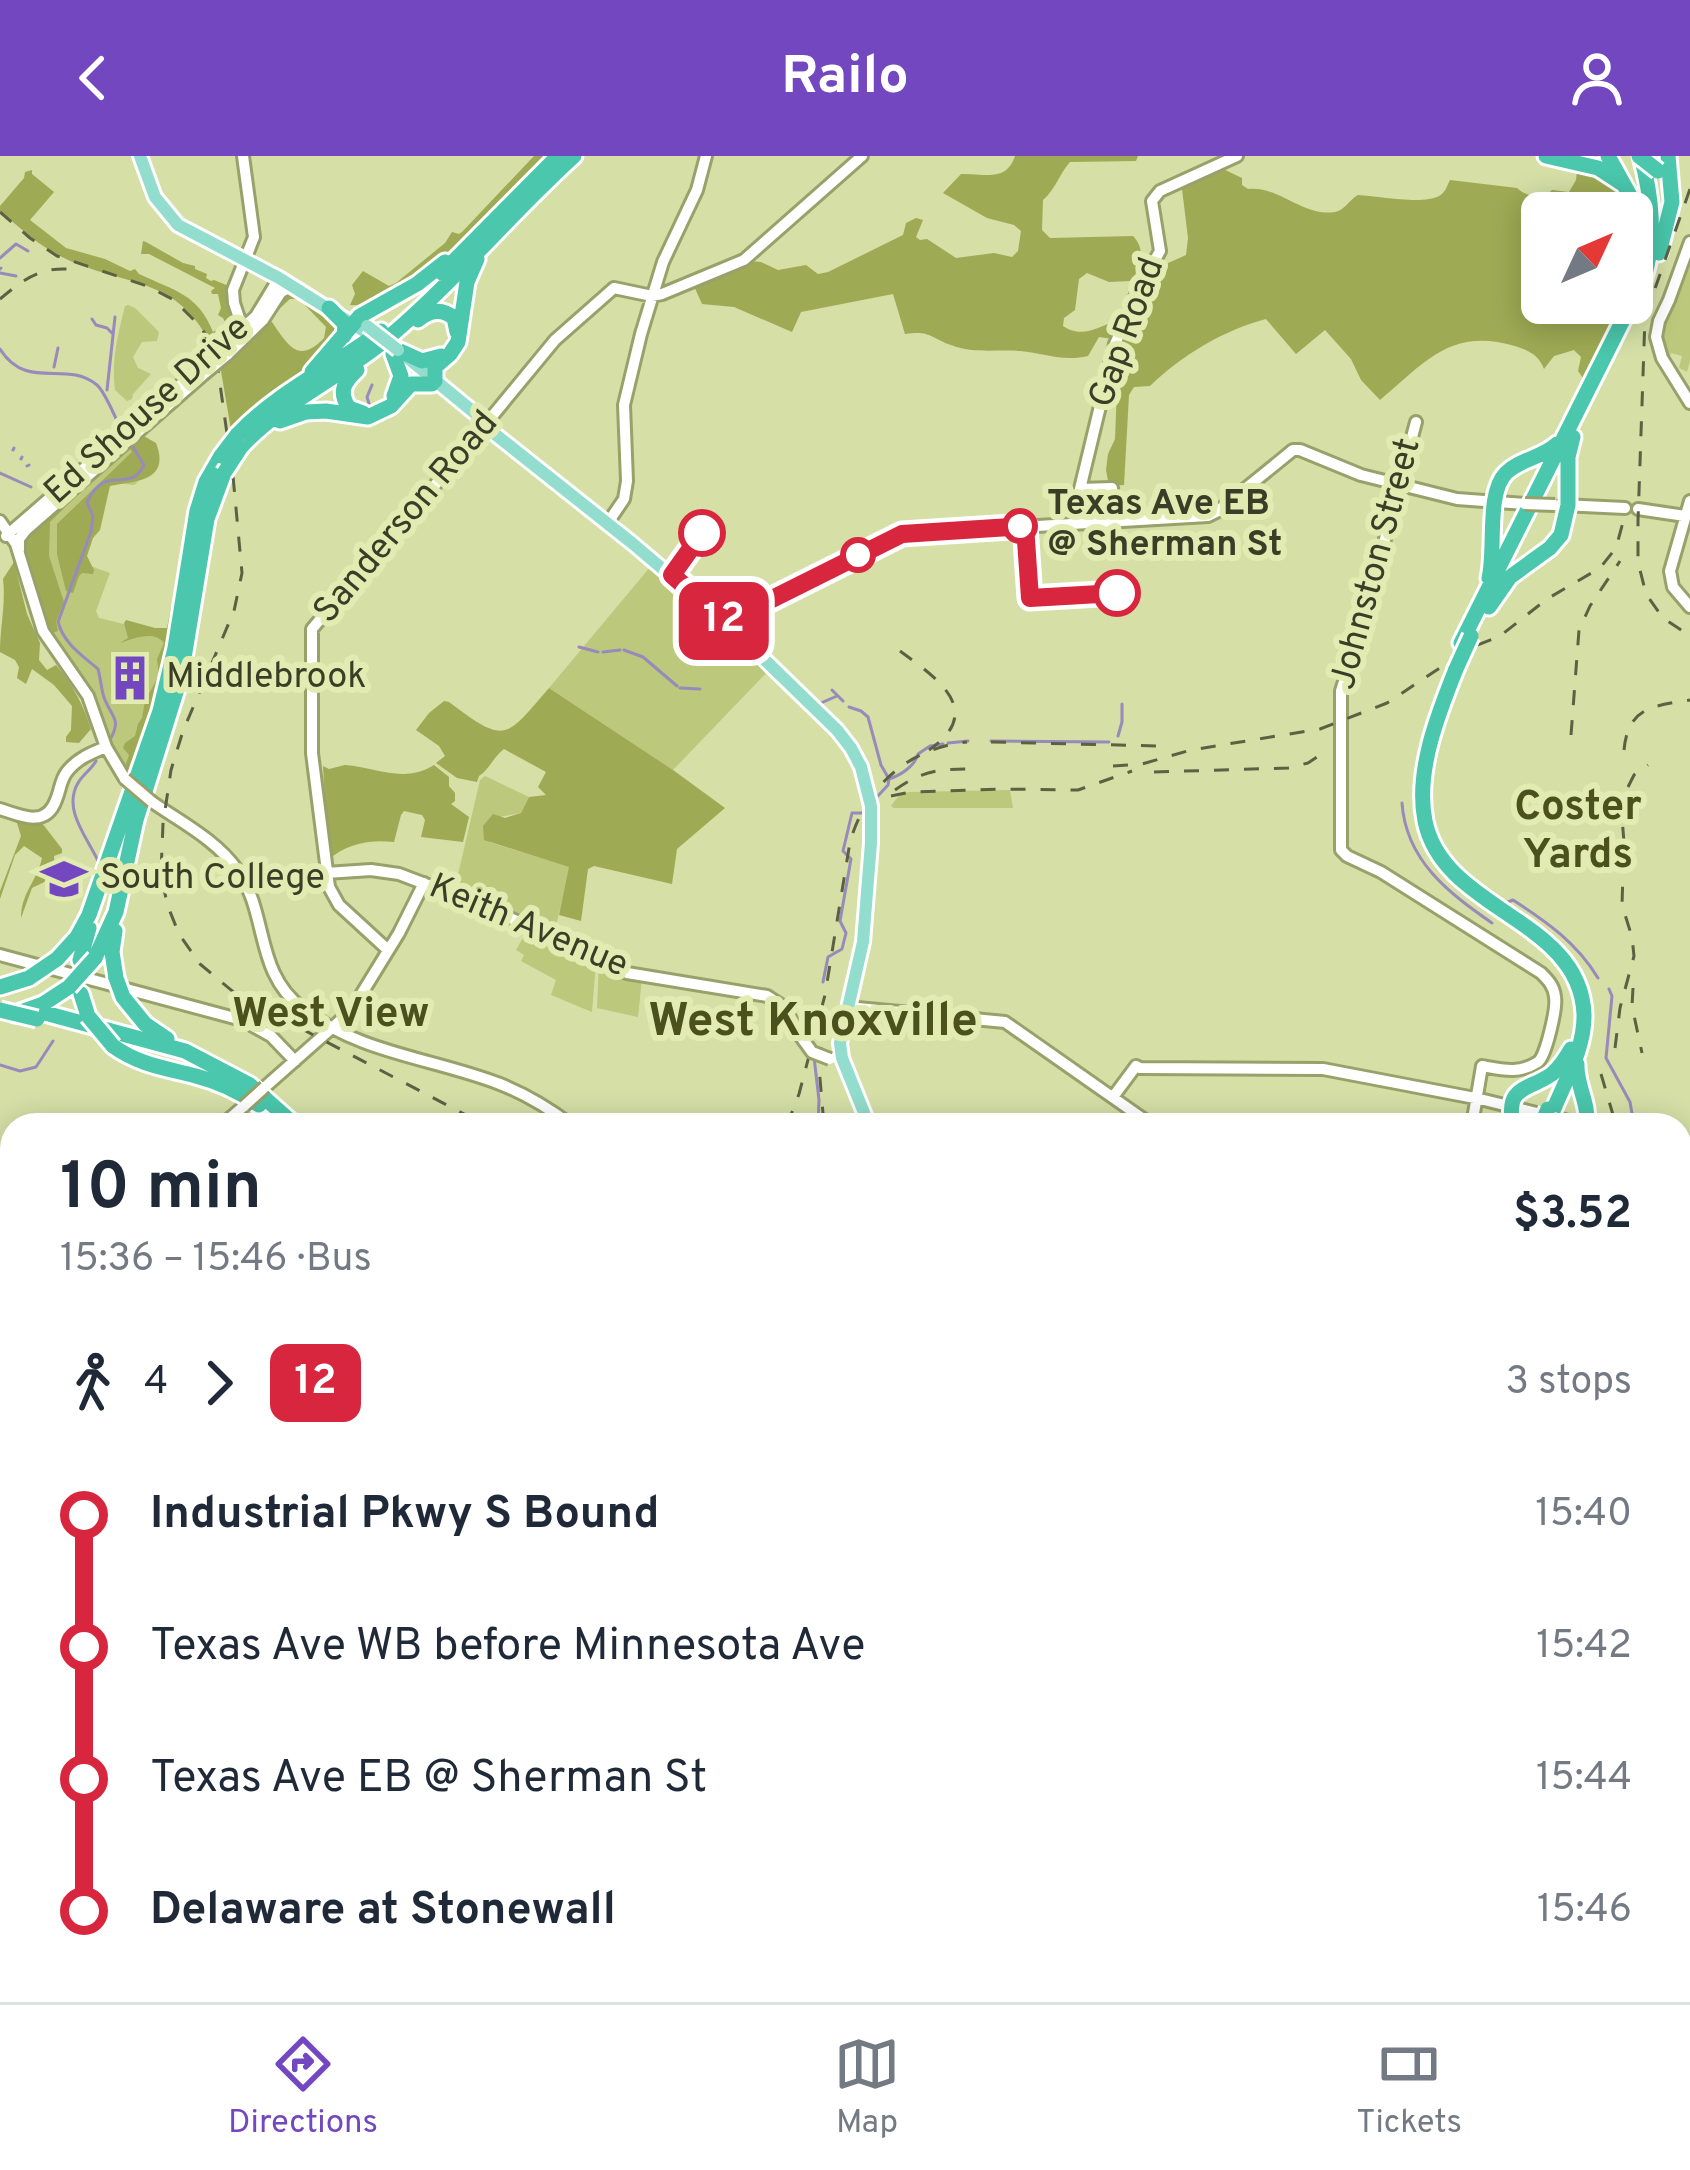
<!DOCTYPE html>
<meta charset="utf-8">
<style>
:root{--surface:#fff;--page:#f2f2f3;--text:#1f2937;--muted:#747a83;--line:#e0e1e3;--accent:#7247bf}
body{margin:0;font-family:Overpass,sans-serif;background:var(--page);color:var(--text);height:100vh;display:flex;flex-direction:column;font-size:45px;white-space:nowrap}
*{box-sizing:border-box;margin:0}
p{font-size:39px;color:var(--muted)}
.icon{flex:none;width:66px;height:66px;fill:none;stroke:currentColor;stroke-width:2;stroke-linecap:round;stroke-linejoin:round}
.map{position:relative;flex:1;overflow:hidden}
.side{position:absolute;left:0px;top:957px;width:1692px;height:891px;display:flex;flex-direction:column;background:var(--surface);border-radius:36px 36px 0 0;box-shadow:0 6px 30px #0003}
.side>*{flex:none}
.badge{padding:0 24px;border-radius:18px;font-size:42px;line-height:78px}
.needle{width:78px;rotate:46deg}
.fabs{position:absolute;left:1521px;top:36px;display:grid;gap:24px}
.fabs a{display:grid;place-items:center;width:132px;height:132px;border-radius:18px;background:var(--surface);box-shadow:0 6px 30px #0003;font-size:60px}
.map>.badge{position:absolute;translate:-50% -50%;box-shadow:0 0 0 6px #fff}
.legs{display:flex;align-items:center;gap:18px;height:132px;padding:0 60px;font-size:39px}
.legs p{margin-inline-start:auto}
.headline{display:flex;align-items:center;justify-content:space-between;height:204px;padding:0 60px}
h1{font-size:66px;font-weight:700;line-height:90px}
ul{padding:0 60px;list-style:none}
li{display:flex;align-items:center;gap:42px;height:132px;font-size:45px}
li i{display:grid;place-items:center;width:18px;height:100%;margin:0 15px;background:currentColor}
li i::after{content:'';width:30px;height:30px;margin:-15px;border:9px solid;border-radius:50%;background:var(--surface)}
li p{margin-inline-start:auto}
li:first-child i{background:linear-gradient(#0000 50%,currentColor 0)}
li:last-child i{background:linear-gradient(currentColor 50%,#0000 0)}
header{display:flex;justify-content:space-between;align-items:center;height:156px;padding:0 60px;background:var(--accent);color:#fff;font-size:54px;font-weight:700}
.dock{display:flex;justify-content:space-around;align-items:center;height:168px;border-top:3px solid var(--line);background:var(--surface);font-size:33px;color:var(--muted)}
.dock a{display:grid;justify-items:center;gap:6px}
.dock .active{color:var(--accent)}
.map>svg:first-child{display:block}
</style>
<header><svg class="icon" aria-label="back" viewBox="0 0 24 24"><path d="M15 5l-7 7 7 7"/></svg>Railo<svg class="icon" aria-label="person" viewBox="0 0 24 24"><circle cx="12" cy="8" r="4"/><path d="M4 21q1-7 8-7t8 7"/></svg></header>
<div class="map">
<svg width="1690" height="1846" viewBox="0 0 1690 1846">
<rect width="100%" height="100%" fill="#d5dfa6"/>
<path fill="#bcc87b" d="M1690 102V205L1687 216 1679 212 1682 200 1671 197 1668 208 1660 179 1664 162Z
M128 149 135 152 159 176 157 185 142 186 133 201 138 212 151 218 133 238 132 243 127 245 115 234C111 204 118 179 125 150Z
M134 283 151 303 150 315 134 329 108 326 82 407 110 417 96 455 99 462 169 479 160 525 125 619 40 459 21 386Z
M651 410 716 464 768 515 673 614 549 532Z
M485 620 529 641 521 657 499 661 489 686 570 711 553 782 454 736 480 624Z
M1010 634 1013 652H894L891 650 901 637 910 636Z
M528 773 596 806 592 856 551 839 556 824 521 805 524 799 516 794Z
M599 807 642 822 638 861 597 852Z
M12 1639V1806L0 1800V1650Z"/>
<path fill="#9eaa54" d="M534 0H546C508 39 405 154 350 149L355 138 352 129 363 115 389 130 396 127 445 87 452 76 459 78 462 76Z
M1015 0H1138L1136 5 1070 6C1059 18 1056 33 1043 44L1042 74 1050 82 1133 80C1146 93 1142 113 1130 125L1109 126 1087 117 1079 123 1075 154 1064 162 1063 170C1083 183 1097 171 1116 165L1120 167 1113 183 1099 181 1088 200C1063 206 1044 197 1020 195 998 193 974 198 951 189 931 182 930 174 905 178L893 138 801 156 792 176 734 151 702 148 694 130 749 105 761 106 778 114 806 109 818 118 828 116 903 79 906 67 916 62 923 64 916 81 920 84 927 83 956 102 994 97 1012 101 1018 95 1021 75 1014 69 987 62 943 37 961 18C984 17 1006 27 1015 0Z
M1221 12 1242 22V29L1248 33C1278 29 1303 61 1335 56 1345 54 1349 44 1358 39 1377 40 1423 49 1439 40 1445 37 1447 30 1450 24L1517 32C1526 41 1543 43 1552 34L1569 36 1576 24 1577 14 1606 21 1629 45 1640 76V94L1632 127V57H1542V147H1623L1585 225 1578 215 1581 201 1574 194 1554 200 1544 213C1539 199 1528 194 1515 190 1451 171 1425 206 1380 244L1361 224 1351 203 1325 174 1296 198 1266 163C1224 174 1182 199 1150 230L1134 231 1129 239 1124 329 1109 330 1106 314 1108 298 1115 283 1117 233 1123 197 1117 188 1143 130 1157 112 1186 99 1188 82 1182 33Z
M32 14V18L54 36 30 64 66 92 105 103 130 115 135 113 139 118C175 135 198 138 213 176L226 168 223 162 218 159 221 152 218 138H212L211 135 215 132 149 98H141L143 85 146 86 183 107 195 110V113L207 118 206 122 211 125 214 124 231 131 240 170 214 195C178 116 125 133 60 100 38 89 19 71 0 55V50L24 22 25 16Z
M290 135 336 161 342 172 324 196 303 212 296 224 231 274 220 209 267 166H272C289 191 299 208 324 182L326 171 299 143H290L278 154 283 140Z
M142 279 156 287C171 326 135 325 110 330L100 374 93 382 87 400 94 414 93 418 82 417 79 420 73 437 66 435 57 398V368L132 296 129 291Z
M118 299 50 366 49 400 64 446 56 466 58 475 50 478C38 453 20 405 27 378Z
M14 406 27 458 40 487 39 504 47 514 56 509C73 529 83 548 91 573L79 587 66 586V581L71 574 72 550 54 529 32 513 26 528 17 522 19 511 15 504 0 496C0 471 6 447 3 423Z
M171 451 173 456C167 514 149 567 130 621L124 613 129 599 123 592 125 587 135 580 138 568 142 562 145 545 159 519 157 503 164 487C154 474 134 482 120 487L128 482 124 467 126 464 155 472H167Z
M549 532 673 614 725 652 677 693 672 728 594 710 588 713 581 765 559 759 569 711 484 684 483 670 493 658 505 662 521 657 529 641 546 639 538 631 546 616 504 593C493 601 490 613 479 620L477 626 457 622 436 607 445 600 439 590 416 574 429 557 444 545 449 546C506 589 505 583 549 532Z
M345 609C376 611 404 628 434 609L449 621V630L455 637V645L451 648 469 661 463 686 421 681 425 664 422 659 404 655 401 659 394 686C370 683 346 688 328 704L323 610 329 613Z
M0 656 23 665 42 667 62 693V697L54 700C56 722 51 723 32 732L21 762C21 737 37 725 42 702L24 690 15 699 0 743V735L21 680 17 667 0 659Z"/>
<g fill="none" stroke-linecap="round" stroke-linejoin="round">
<path stroke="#988aba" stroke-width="3" d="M0 102 16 88 28 95
M0 113 1 112
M0 117 16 120
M92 163 96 169 107 172 113 178
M0 193C27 236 66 203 97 229 104 235 116 262 120 272
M54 211 58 192
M107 234 115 161
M370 251 367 241 372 229
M380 264 387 262 393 255
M13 294 14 292
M21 303 22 301
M27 310 29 309
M0 317 31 331
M579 491 598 496
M624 494 643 501 677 530
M603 496 620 494
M680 532 700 533
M832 534 843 545
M821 547 837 540
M849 551 861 555 868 561 881 609 889 623 888 629 876 642
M1118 580 1122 566V548
M111 582C121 563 112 561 105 544 101 535 101 523 98 513 82 499 64 488 58 466L91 376 93 360 87 346C107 305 129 340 144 309L132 289
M991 585 1109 586
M948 587 968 585
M96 605C91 614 83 618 78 627 62 654 88 682 99 707
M889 623C901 619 915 610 918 598L930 590 943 588
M1402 647C1406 705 1449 737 1492 767
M1508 746 1513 744C1547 766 1577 787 1598 822
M823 826 828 801 842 793 846 777 840 765 851 703 843 695 852 657H862L866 654
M1609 833 1612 840 1606 902 1630 946 1634 969
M815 891 810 882 816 853
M814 901 819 944 818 969
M0 909 20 915 36 911 53 885
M0 1285 4 1284 12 1289"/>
<g stroke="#98a16a" stroke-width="16">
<path id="secondary" d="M243 0 254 81 233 134 234 147 243 174
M1690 86 1669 144 1659 165 1656 181 1662 202 1690 247
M223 191 256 160 279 122
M227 199 263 164 281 136 293 130
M1416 266 1363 466 1341 535V694L1347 700 1381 716 1541 817C1548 824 1554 830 1555 841 1557 852 1546 900 1538 906 1519 918 1504 914 1482 910L1472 969
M1690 345 1670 415 1673 431 1690 451
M1562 349 1625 352
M1638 353 1685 360
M0 365 16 388 43 475 88 540 106 591 125 623
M1115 365 1112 332 1080 333 1115 188 1139 132 1160 95 1152 45 1160 35 1237 0
M607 368 624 343 627 325 624 249 641 178 663 106 697 34 706 0
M6 380 202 210
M19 394V383L26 374 204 218
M730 470 750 454 902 378 1208 360 1218 355 1293 294H1300L1361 319 1457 343 1525 348
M152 646C181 666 218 685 238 715 269 760 254 816 303 853 361 898 433 902 500 928 525 938 549 952 571 969
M0 653C21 660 46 672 56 644 60 635 60 626 66 617 76 603 91 597 106 591
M326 717 371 714 399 718 491 753 627 817 767 840 784 851 799 878
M388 794 339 749 329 731 312 597V473L447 315 555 184 614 132 652 140 662 138 744 104 862 0
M0 799 242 864 271 880 295 905
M847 851 1005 866 1152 969
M265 931 351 855 399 777 424 727
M1113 941 1136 910 1140 912 1323 913 1480 943 1585 969
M222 969 244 950
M1680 1013 1690 1015
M0 1096 12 1102
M1680 1196 1690 1198
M1680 1578 1690 1579
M1033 1836 1060 1846
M1149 1836 1176 1846
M1246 1836 1273 1846
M1521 1836 1546 1845
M1397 1837 1420 1845
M590 1846 594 1836
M626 1846 630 1836
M1012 1846 1016 1836
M1079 1846 1089 1836
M1233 1846 1237 1836
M1461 1846 1465 1836
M1586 1846 1590 1836
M1627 1846 1630 1836"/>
</g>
<g stroke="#fff" stroke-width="18">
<path id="primary" d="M140 0 155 41 178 69 279 122 362 174
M408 202 482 263 491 275 632 387 730 470 837 574 851 592 861 611
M869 969 842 902 840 887 863 786 871 687
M0 1367 12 1369
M1680 1491 1690 1482
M407 1846 408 1836
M1370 1846 1374 1836"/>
</g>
<g stroke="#fff" stroke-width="21">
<path id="highway" d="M1546 0 1598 12 1621 27
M1608 0 1639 56 1645 88
M1659 97 1672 46 1668 0
M442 117 558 0
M329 152 345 168 344 180
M418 164C430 154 442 152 454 162L457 176
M398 194 422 205 441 200
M393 198 401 220 394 240
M357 214C344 226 338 236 349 252L363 257
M312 216 360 160 417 128 445 106
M435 225V211L450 198 458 186 467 126 477 103
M280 265 306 256 326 255 368 261 391 250 411 228H432
M237 279C276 237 334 210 381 175
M241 291C281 247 343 220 389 181 455 125 510 58 574 0
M1489 422C1496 394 1486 337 1506 317 1520 303 1542 302 1557 288
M1489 451 1510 421 1550 392 1561 379 1568 349V301L1573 281
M1461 487 1644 122C1656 80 1652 42 1641 0
M1456 513C1438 558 1415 616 1425 665 1443 755 1580 762 1584 858 1585 892 1565 925 1553 955
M115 775 112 796 116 822
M95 802 116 756 136 664 181 520 207 363 224 317
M57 803 77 781 89 759 160 555 175 492 197 355 206 326 221 300
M80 804 89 772
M0 831 29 822
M81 838 88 860
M123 841 145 868 167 883
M45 857 185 895 250 929 295 969
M15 858 43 848 69 831
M113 890C139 909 166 912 196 920 219 926 240 936 259 949
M1577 908C1576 930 1590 948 1586 969
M1513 969C1505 929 1528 935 1552 918 1560 911 1566 902 1571 893
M1680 1617 1690 1616
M1680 1809 1690 1802
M93 1846 102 1836
M1379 1846 1384 1836
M1655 1846 1665 1836
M1681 1846 1690 1836"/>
</g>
<use href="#secondary" stroke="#fff" stroke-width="10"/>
<use href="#primary" stroke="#92ddcd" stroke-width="12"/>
<use href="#highway" stroke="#4ac7ac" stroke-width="15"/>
<path stroke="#5b6142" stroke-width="3" stroke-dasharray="15 15" stroke-linecap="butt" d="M1690 33 1645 161 1638 365V406L1646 438 1663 462 1690 480
M0 56 30 82 57 100 147 130 174 144 202 172 212 194 218 214 233 320 242 417 234 455 183 575 171 614 163 668 161 716 167 748 179 778 200 808 237 839 485 969
M0 143C25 122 43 109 77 114
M900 495C935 521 987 554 929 594
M1571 579 1579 474 1590 450 1620 405
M991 586 1158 590
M1624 594C1628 551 1653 550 1690 544
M1113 610 1142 608 1191 594 1320 573 1387 547 1470 492 1500 480 1547 443 1600 412 1616 392 1626 355
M1154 616 1288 612 1308 607 1323 597
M1628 631 1634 619 1648 609
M895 634C922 615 937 613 969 613
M891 640 911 636 1000 633 1078 634 1132 615
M1633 832 1632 850 1642 897
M821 891 819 911 824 969
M1615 892 1620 852 1634 800 1632 781 1622 749 1624 686 1621 650
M1601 918 1616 969
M787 969 799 938 825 839 850 686C866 630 909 592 967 586
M0 1252 12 1255
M1680 1713 1690 1714
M611 1846 615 1836
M1278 1846 1282 1836"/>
<g stroke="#98a16a" stroke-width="16" stroke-linecap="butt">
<path id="secondary-bridge" d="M202 210 223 191
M204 218 227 199
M1525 348 1555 349
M125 623 152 646
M799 878 812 896 830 903
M244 950 265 931
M1680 1819 1690 1823"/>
</g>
<g stroke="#fff" stroke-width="18" stroke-linecap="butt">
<path id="primary-bridge" d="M367 170 398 194
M861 611 871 650V687"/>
</g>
<g stroke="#fff" stroke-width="21" stroke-linecap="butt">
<path id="highway-bridge" d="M1639 0 1658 15
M221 300 237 279
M224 317 241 291
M1456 513 1471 480
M29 822 57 803
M116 822 123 841
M69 831 95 802
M0 854 37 863
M88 860 113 890
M1543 965 1548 953"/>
</g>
<use href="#secondary-bridge" stroke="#fff" stroke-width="10"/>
<use href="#primary-bridge" stroke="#92ddcd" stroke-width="12"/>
<use href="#highway-bridge" stroke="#4ac7ac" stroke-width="15"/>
</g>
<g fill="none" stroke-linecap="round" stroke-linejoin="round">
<g stroke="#fff" stroke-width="27">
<path id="line-1" d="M702 377 672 419 730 470 750 454 902 378 1025 370 1030 442 1117 437"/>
</g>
<use href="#line-1" stroke="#d7263d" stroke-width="18"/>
</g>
<defs>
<g id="building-bare" transform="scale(3.6)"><path d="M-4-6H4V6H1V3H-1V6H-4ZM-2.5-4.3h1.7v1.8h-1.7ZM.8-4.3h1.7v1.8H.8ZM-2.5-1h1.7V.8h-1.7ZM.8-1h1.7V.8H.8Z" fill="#7247bf" stroke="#e2ecb2" stroke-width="2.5" paint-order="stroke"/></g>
<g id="university-bare" transform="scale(3.6)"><path d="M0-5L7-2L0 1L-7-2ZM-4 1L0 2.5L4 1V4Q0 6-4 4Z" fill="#7247bf" stroke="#e2ecb2" stroke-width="2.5" paint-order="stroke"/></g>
</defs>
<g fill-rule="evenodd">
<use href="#building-bare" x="130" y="522"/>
<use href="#university-bare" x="64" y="723"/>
</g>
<g fill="#fff" stroke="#d7263d" stroke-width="6">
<circle cx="1020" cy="370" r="15"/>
<circle cx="702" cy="377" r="21"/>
<circle cx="858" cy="399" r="15"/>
<circle cx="1117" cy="437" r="21"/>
</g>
<g text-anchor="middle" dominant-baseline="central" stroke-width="12" stroke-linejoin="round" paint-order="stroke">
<g font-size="36" fill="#3a3e27" stroke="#e2ecb2">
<text transform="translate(1128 177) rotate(-70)">Gap Road</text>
<text transform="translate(148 255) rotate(-42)">Ed Shouse Drive</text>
<text transform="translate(407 362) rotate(-50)">Sanderson Road</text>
<text transform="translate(1377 408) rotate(-75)">Johnston Street</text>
<text transform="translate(528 771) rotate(23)">Keith Avenue</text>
</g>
<g font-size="36" font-weight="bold" fill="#3a3e27" stroke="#e2ecb2" text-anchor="start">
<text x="1047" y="349">Texas Ave EB<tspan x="1047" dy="41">@ Sherman St</tspan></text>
</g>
<g font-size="36" fill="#3a3e27" stroke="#e2ecb2" text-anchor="start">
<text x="166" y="522">Middlebrook</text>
<text x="100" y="723">South College</text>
</g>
<g font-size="42" font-weight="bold" fill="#4a511c" stroke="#e2ecb2">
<text x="1578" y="652">Coster<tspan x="1578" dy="48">Yards</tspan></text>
<text x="331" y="859">West View</text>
</g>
<g font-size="48" font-weight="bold" fill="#4a511c" stroke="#e2ecb2">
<text x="813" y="867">West Knoxville</text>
</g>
</g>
</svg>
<div class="fabs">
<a><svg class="needle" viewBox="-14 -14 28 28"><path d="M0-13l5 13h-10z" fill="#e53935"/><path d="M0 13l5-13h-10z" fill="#747a83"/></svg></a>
</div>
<b class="badge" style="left:724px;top:465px;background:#d7263d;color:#fff">12</b>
<section class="side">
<div class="headline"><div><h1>10 min</h1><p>15:36 – 15:46 · Bus</p></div><b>$3.52</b></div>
<div class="legs"><svg class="icon" aria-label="walk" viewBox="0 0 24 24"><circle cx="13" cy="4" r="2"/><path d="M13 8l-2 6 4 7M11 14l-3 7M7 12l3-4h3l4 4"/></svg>4<svg class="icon" aria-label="forward" viewBox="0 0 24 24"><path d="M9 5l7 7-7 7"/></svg><b class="badge" style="background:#d7263d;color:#fff">12</b><p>3 stops</p></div>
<ul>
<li><i style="color:#d7263d"></i><b>Industrial Pkwy S Bound</b><p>15:40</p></li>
<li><i style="color:#d7263d"></i><span>Texas Ave WB before Minnesota Ave</span><p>15:42</p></li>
<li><i style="color:#d7263d"></i><span>Texas Ave EB @ Sherman St</span><p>15:44</p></li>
<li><i style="color:#d7263d"></i><b>Delaware at Stonewall</b><p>15:46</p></li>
</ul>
</section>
</div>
<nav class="dock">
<a class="active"><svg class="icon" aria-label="directions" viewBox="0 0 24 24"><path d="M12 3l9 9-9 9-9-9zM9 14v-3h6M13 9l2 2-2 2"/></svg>Directions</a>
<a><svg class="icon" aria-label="map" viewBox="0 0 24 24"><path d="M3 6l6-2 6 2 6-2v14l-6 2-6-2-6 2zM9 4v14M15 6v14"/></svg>Map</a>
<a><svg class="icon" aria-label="tickets" viewBox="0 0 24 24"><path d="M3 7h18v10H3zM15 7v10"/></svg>Tickets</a>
</nav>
